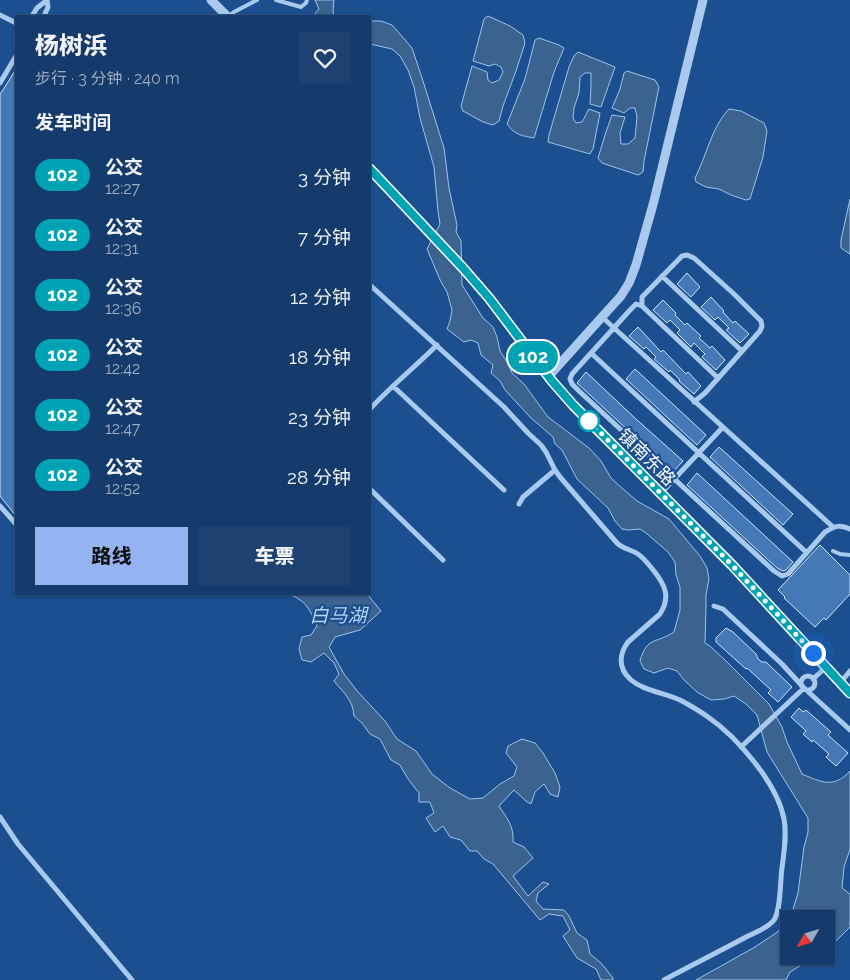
<!DOCTYPE html>
<html lang="zh">
<meta charset="utf-8">
<style>
:root{--surface:#143b6b;--page:#1d4271;--text:#f1f3f6;--muted:#9dadc1;--line:#33557e;--accent:#95b2f1}
body{margin:0;font-family:Raleway,"Noto Sans SC",sans-serif;background:var(--page);color:var(--text);height:100vh;display:flex;flex-direction:column;font-size:19px;white-space:nowrap}
*{box-sizing:border-box;margin:0}
p{font-size:16px;color:var(--muted)}
.icon{flex:none;width:28px;height:28px;fill:none;stroke:currentColor;stroke-width:2;stroke-linecap:round;stroke-linejoin:round}
.map{position:relative;flex:1;overflow:hidden}
.sheet{position:absolute;left:15px;top:15px;width:356px;height:580px;display:flex;flex-direction:column;background:var(--surface);border-radius:0px;box-shadow:0 1px 4px #0004,0 0 0 1px var(--line)}
.sheet>*{flex:none}
.badge{padding:0 10px;border-radius:16px;font-size:18px;line-height:32px}
.needle{width:32px;rotate:231deg}
.buttons{position:absolute;left:780px;top:910px;display:grid;gap:10px}
.buttons a{display:grid;place-items:center;width:55px;height:55px;border-radius:0px;background:var(--surface);box-shadow:0 1px 4px #0004,0 0 0 1px var(--line);font-size:25px}
.you{position:absolute;width:25px;height:25px;margin:-12px;border:4px solid #fff;border-radius:50%;background:#1a73e8;box-shadow:0 0 0 8px #1a73e833}
.map>.badge{position:absolute;translate:-50% -50%;box-shadow:0 0 0 2px #fff}
h2{padding:0 20px;font-size:19px;line-height:45px}
.round{display:grid;place-items:center;flex:none;width:52px;height:52px;border-radius:0px;background:var(--page)}
.headline{display:flex;align-items:center;justify-content:space-between;height:85px;padding:0 20px}
h1{font-size:24px;font-weight:800;line-height:38px}
.cta{display:flex;gap:10px;margin-top:auto;padding:10px 20px}
.cta a{flex:1;height:58px;border-radius:0px;background:var(--accent);color:#111;font-size:20px;font-weight:800;line-height:58px;text-align:center}
.cta a+a{background:var(--page);color:var(--text)}
ul{padding:0;list-style:none}
li{display:flex;align-items:center;gap:15px;height:60px;padding:0 20px}
li div{flex:1}
li b{display:block;font-size:19px}
li em{font-style:normal}
li .badge{min-width:55px;font-weight:700;text-align:center}
.map>svg:first-child{display:block}
</style>
<div class="map">
<svg width="850" height="980" viewBox="0 0 850 980">
<rect width="100%" height="100%" fill="#1b4f8f"/>
<path fill="#3c6290" stroke="#9cc4f0" d="M315 0H334L333 10 334 16H313L319 9Z
M488 16 510 26 523 35 525 43 516 71 503 106 499 121 493 125 483 122 463 111 461 106 472 66 487 72 488 80 492 83 499 80 503 72 501 67 495 64 489 66 473 61 484 19Z
M370 21H381L392 25 400 34 412 48 423 81 444 148 449 188 457 225 456 232 461 241 462 285 483 318 493 327 497 337 500 351 509 365 512 373 524 384 548 417 589 448 601 461 611 478 623 489 637 501 669 519 700 556 707 568 709 579 706 595V608L705 643 710 646 727 662 769 704 782 727 787 742 802 774C821 782 834 789 850 771V849L844 867 842 888 850 894V927L837 940 826 948V919H790L798 893 804 847 808 832V818L767 752 757 715 746 704 734 696 724 699 711 700 697 692 684 680 677 671 668 668 654 673 644 669 640 661C647 636 656 644 674 632L680 610V587L676 575 675 562 668 552 646 533 640 529 628 530 622 529 615 521 608 508 577 479 562 450 555 444 553 437 531 418 505 390 500 381 491 373 493 365 481 355 478 343 471 340 464 342 447 329 450 321 452 310 447 292 441 282 427 249 440 224 438 211 434 167 420 118 414 87 408 70 400 56 392 49 370 44Z
M539 38 559 45 564 48 554 72 534 138C522 136 515 135 507 124L525 79 535 40Z
M578 52 615 67 601 107 590 104 591 85V73H585L580 77 579 93 574 108 573 118 576 123 582 122 589 109 600 113 593 149 590 154 548 142 549 135 569 67 574 56Z
M627 71 655 80 659 87 644 161 643 172 638 175 602 163 598 158 606 132 612 115 625 117 620 133 621 144H628L635 138 637 117 635 108H630L624 113 612 108 620 89 624 73Z
M729 109 741 111 764 123 767 131 763 157 750 199 746 200 731 195 719 189 706 187 696 182 695 178C706 157 712 126 729 109Z
M850 199V254L841 248V240Z
M288 594H367L381 611 360 630 335 637 329 647 344 674 358 692 385 721 397 739 416 751 432 774 450 788 470 799 483 798 500 784 514 776 517 767 506 753 508 746 522 739 535 743 543 753 555 773 560 787 558 797 550 794 544 784 535 792 531 804 526 801 514 790 499 806C507 819 514 825 513 842L524 847 533 858 513 876 528 896 543 882 549 884 538 893 536 901 543 909 564 910 569 916 577 933 587 940 590 954 601 963 613 978V980H601L596 969 577 958 563 936 570 930 563 916 549 914 540 920 493 864 484 859 477 851H470L461 840 450 837 443 826 435 832 426 818 434 813 430 802H419V793L408 779 400 765 391 760 380 739 370 734 362 723 354 716C353 700 344 693 334 681L339 674 334 663 324 653 311 662 302 660 299 649 302 637 311 635 317 626C310 610 306 600 288 594Z
M789 921V956H816L790 972 786 980H696L755 947 776 933Z"/>
<path fill="#4478b7" stroke="#cfe3fa" d="M16 69V516L0 496V94L3 90Z
M687 273 700 287 691 297 677 284Z
M711 297 724 311 723 312 733 323 735 321 749 334 740 343 726 330 729 328 718 317 715 320 701 307Z
M663 300 676 313 675 315 685 325 687 323 701 336 699 338 710 348 712 346 725 360 716 370 702 357 705 354 694 343 691 347 677 333 680 330 670 320 667 323 653 310Z
M638 327 661 352 663 350 686 374 688 372 701 386 694 394 679 381 680 380 670 370 669 372 654 359 656 357 646 347 644 349 629 336Z
M635 369 706 435 697 445 626 379Z
M586 372 637 420 683 461 673 472 577 383Z
M719 447 793 514 783 525 710 457Z
M697 473 793 562 786 570 783 571 777 568 687 485Z
M820 545 850 575V594L826 620 824 618 815 627 784 598 785 597 778 590Z
M726 628 733 632 756 654 758 659 762 662H766L792 687 778 702 768 693 771 690 747 668 746 669 716 642V638Z
M799 708 803 712 806 710 831 732 828 735 848 753 836 766 826 757 829 754 813 740 812 742 803 734 806 731 791 717Z"/>
<g fill="none" stroke-linecap="round" stroke-linejoin="round">
<path stroke="#a9c9ee" stroke-width="4" d="M276 0 301 7 306 3 307 0
M229 16 234 12 257 0
M833 551 840 554 850 555"/>
<path stroke="#a9c9ee" stroke-width="5" d="M0 15 16 23
M32 16 37 8 47 0
M44 16 48 7 47 0
M0 83 16 56
M662 276 742 351
M370 285 504 407 528 433 541 445 546 452 555 470 560 477 617 543C623 549 630 549 638 554 644 558 649 565 654 571 665 585 671 597 660 614L628 642C619 654 618 668 630 679 643 691 667 693 682 701 691 706 700 711 708 717 737 737 777 783 784 819 787 834 784 852 782 868 780 881 781 910 774 920 768 928 756 932 748 936 720 951 692 965 664 980
M642 306V297L682 256 687 255 694 258 734 294 761 321 762 326 760 331 705 393 694 402
M602 317 833 527
M591 353 806 552
M718 378 642 306 636 304 631 309 572 374 570 379 572 384 579 391 774 571 782 576 788 574 825 532C835 526 840 524 850 529
M393 386 504 490
M370 409C391 386 415 367 437 345
M370 489 443 560
M661 493 723 427
M519 504 523 497 555 470
M0 506 16 524
M714 606 723 609 782 664 804 688 850 730
M801 683a7 7 0 1 1 14 0a7 7 0 1 1-14 0Z
M813 679 826 667
M840 683 850 671
M741 747 804 688
M0 817 18 844 132 980"/>
<path stroke="#a9c9ee" stroke-width="9" d="M211 0 227 16
M370 169 463 268 489 298 548 377 573 405 732 565 850 693
M548 377 611 307 621 296 629 283 636 265 654 201 703 0"/>
</g>
<g fill="none" stroke-linecap="round" stroke-linejoin="round">
<g stroke="#fff" stroke-width="11">
<path id="line" d="M370 169 463 268 489 298 552 381 573 405 732 565 850 693"/>
</g>
<use href="#line" stroke="#00a3b4" stroke-width="8"/>
<path stroke="#fff" stroke-width="5" stroke-dasharray="0 9" d="M589 421 732 565 813 653"/>
</g>
<circle fill="#fff" stroke="#00a3b4" stroke-width="2.5" cx="589" cy="421" r="10"/>
<g text-anchor="middle" dominant-baseline="central" stroke-width="4.5" stroke-linejoin="round" paint-order="stroke">
<g font-size="18" fill="#fff" stroke="#1b4f8f">
<text transform="translate(647 457) rotate(45)">镇南东路</text>
</g>
<g font-size="19" font-style="italic" fill="#b5d3f5" stroke="#1b4f8f">
<text x="338" y="615">白马湖</text>
</g>
</g>
</svg>
<div class="buttons">
<a><svg class="needle" viewBox="-14 -14 28 28"><path d="M0-13l5 13h-10z" fill="#e53935"/><path d="M0 13l5-13h-10z" fill="#9dadc1"/></svg></a>
</div>
<div class="you" style="left:813px;top:653px"></div>
<b class="badge" style="left:533px;top:357px;background:#00a3b4;color:#fff">102</b>
<section class="sheet">
<div class="headline"><div><h1>杨树浜</h1><p>步行 · 3 分钟 · 240 m</p></div><a class="round"><svg class="icon" aria-label="heart" viewBox="0 0 24 24"><path d="M12 20l-8-8c-3-5 5-10 8-4 3-6 11-1 8 4z"/></svg></a></div>
<h2>发车时间</h2>
<ul>
<li><span class="badge" style="background:#00a3b4;color:#fff">102</span><div><b>公交</b><p>12:27</p></div><em>3 分钟</em></li>
<li><span class="badge" style="background:#00a3b4;color:#fff">102</span><div><b>公交</b><p>12:31</p></div><em>7 分钟</em></li>
<li><span class="badge" style="background:#00a3b4;color:#fff">102</span><div><b>公交</b><p>12:36</p></div><em>12 分钟</em></li>
<li><span class="badge" style="background:#00a3b4;color:#fff">102</span><div><b>公交</b><p>12:42</p></div><em>18 分钟</em></li>
<li><span class="badge" style="background:#00a3b4;color:#fff">102</span><div><b>公交</b><p>12:47</p></div><em>23 分钟</em></li>
<li><span class="badge" style="background:#00a3b4;color:#fff">102</span><div><b>公交</b><p>12:52</p></div><em>28 分钟</em></li>
</ul>
<div class="cta"><a>路线</a><a>车票</a></div>
</section>
</div>
